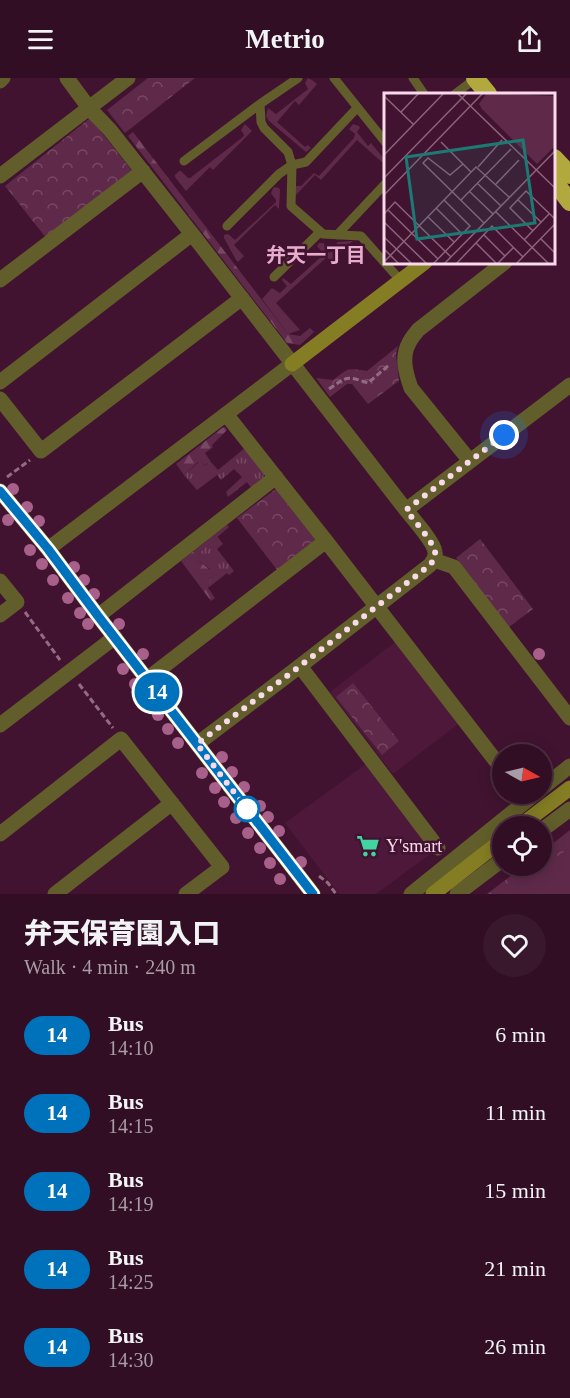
<!DOCTYPE html>
<meta charset="utf-8">
<style>
:root{--surface:#310e24;--page:#39172c;--text:#f1f3f6;--muted:#a89ca6;--line:#4c2e41}
body{margin:0;font-family:"Times New Roman","Noto Sans JP",serif;background:var(--page);color:var(--text);height:100vh;display:flex;flex-direction:column;font-size:22px;white-space:nowrap}
*{box-sizing:border-box;margin:0}
p{font-size:20px;color:var(--muted)}
.icon{flex:none;width:33px;height:33px;fill:none;stroke:currentColor;stroke-width:2;stroke-linecap:round;stroke-linejoin:round}
.map{position:relative;height:816px;overflow:hidden}
.details{display:flex;flex-direction:column;background:var(--surface);flex:1}
.details>*{flex:none}
.badge{padding:0 12px;border-radius:20px;font-size:21px;line-height:39px}
.needle{width:39px;rotate:98deg}
.tools{position:absolute;left:492px;top:666px;display:grid;gap:12px}
.tools a{display:grid;place-items:center;width:60px;height:60px;border-radius:50%;background:var(--surface);box-shadow:0 3px 15px #0003,0 0 0 2px var(--line);font-size:30px}
.you{position:absolute;width:30px;height:30px;margin:-15px;border:4px solid #fff;border-radius:50%;background:#1a73e8;box-shadow:0 0 0 9px #1a73e833}
.map>.badge{position:absolute;translate:-50% -50%;box-shadow:0 0 0 3px #fff}
.round{display:grid;place-items:center;flex:none;width:63px;height:63px;border-radius:32px;background:var(--page)}
.summary{display:flex;align-items:center;justify-content:space-between;height:102px;padding:0 24px}
h1{font-size:28px;font-weight:800;line-height:45px}
ul{padding:0;list-style:none}
li{display:flex;align-items:center;gap:18px;height:78px;padding:0 24px}
li div{flex:1}
li b{display:block;font-size:22px}
li em{font-style:normal}
li .badge{min-width:66px;font-weight:700;text-align:center}
header{display:flex;justify-content:space-between;align-items:center;height:78px;padding:0 24px;background:var(--surface);font-size:27px;font-weight:800}
.map>svg:first-child{display:block}
</style>
<header><svg class="icon" aria-label="menu" viewBox="0 0 24 24"><path d="M4 6h16M4 12h16M4 18h16"/></svg>Metrio<svg class="icon" aria-label="share" viewBox="0 0 24 24"><path d="M12 15V3M7 8l5-5 5 5M5 13v7h14v-7"/></svg></header>
<div class="map">
<svg width="570" height="816" viewBox="0 0 570 816">
<defs>
<pattern id="grass-tufts" width="24" height="20" patternUnits="userSpaceOnUse" patternTransform="scale(1.5)"><rect width="24" height="20" fill="#5f2a4a"/><path d="M3 7l-1-3M5 7V3M7 7l1-3M15 17l-1-3M17 17v-4M19 17l1-3" fill="none" stroke="#774864"/></pattern>
<pattern id="forest-firs" width="22" height="20" patternUnits="userSpaceOnUse" patternTransform="scale(1.5)"><rect width="22" height="20" fill="#5f2a4a"/><path d="M5 1l3.5 6h-7zM16 11l3.5 6h-7z" fill="#774864"/></pattern>
<pattern id="park-crowns" width="20" height="18" patternUnits="userSpaceOnUse" patternTransform="scale(1.5)"><rect width="20" height="18" fill="#5f2a4a"/><path d="M2 6a3 3 0 1 1 6 0M12 15a3 3 0 1 1 6 0" fill="none" stroke="#774864"/></pattern>
</defs>
<rect width="100%" height="100%" fill="#411330"/>
<path fill="#4e183a" d="M399 561 462 643 393 696 330 614Z
M366 686 433 774 376 816H339L285 745Z"/>
<path fill="url(#grass-tufts)" d="M245 370 264 395 263 402 252 411 247 404 228 419 226 414 242 399 234 391 221 402 217 397 197 412 184 397 199 384 203 388 211 384 218 392Z
M217 458 223 466 217 471 234 493 229 497 227 495 208 510 210 500 217 496 198 482 200 474Z"/>
<path fill="url(#forest-firs)" d="M133 54 288 256 300 258 310 250 314 254 300 267 287 265 128 58Z
M225 349 227 352 212 367 213 369 205 375 211 384 202 388 198 384 184 397 176 386 222 350Z
M227 447 229 449 200 474 198 482 209 491 216 492 218 496 210 500 208 510 215 520 211 523 181 483Z"/>
<path fill="url(#park-crowns)" d="M148 0H195L125 55 107 32Z
M90 40 133 94 47 161 5 108Z
M398 268 396 276 399 303 368 326 352 306H347L330 319 316 300 333 302C349 290 347 290 367 293Z
M277 410 317 462 278 493 237 440Z
M480 461 533 531 509 549 456 480Z
M353 605 399 663 382 677 336 619Z
M570 752V816H487L524 788H542V774Z"/>
<path fill="#5f2a4a" d="M308 0 312 2 317 6 299 27 295 23 277 44 305 69 308 67 311 70 306 74 269 43 266 38 268 30 276 36 308 11 305 5Z
M245 46 252 53 213 92 210 89 186 113 175 99V97L179 93H181L188 100H190L243 59 244 57 241 52Z
M353 46 359 48 360 50 357 54 368 68 371 65 385 82 384 86 357 62 321 102 315 97 295 118V108H301L314 95 319 98 354 60 355 56 349 51Z
M274 109 279 110 280 112 279 131 275 127 234 167 244 178 238 184 236 182 224 160V157L228 156 235 162 276 124V122L271 115Z
M351 163H353L331 183 327 179 276 225 300 252 288 256 262 221 272 210 280 215 287 208 282 202 283 200 291 206 323 177V175L317 168 319 165H324L326 175 336 173 337 164Z
M570 769V816H508Z"/>
<g fill="none" stroke-linecap="round" stroke-linejoin="round">
<path stroke="#936c83" stroke-width="3" stroke-dasharray="6 3" stroke-linecap="butt" d="M329 311C347 299 345 297 368 305L389 287
M7 399 30 382
M25 534 60 582
M79 606 113 650
M319 798 328 805 336 816"/>
<path stroke="#625e2b" stroke-width="9" d="M298 0 260 26 261 44 264 50 288 74 292 87 291 128 323 156 361 158 401 203
M334 0 386 65
M413 0 424 16
M455 16 475 1
M184 83 260 26
M227 148 279 96 292 87 306 84 357 30
M337 157 386 105
M274 199 320 154"/>
<path stroke="#625e2b" stroke-width="15" d="M67 0 89 30 110 52 192 156 406 432C413 441 434 464 435 474 436 479 433 483 430 487L300 588 197 666
M0 3 3 0
M0 98 128 0
M0 202 143 93
M0 304 192 156
M0 321 41 373 242 220
M226 336 326 463 502 691
M470 383 411 310C406 296 401 279 409 265 411 260 415 256 418 252L505 184
M406 432 570 307
M48 471 292 286
M434 482 454 489 570 640
M0 503 17 524 0 537
M98 538 276 399
M300 588 438 770
M147 601 326 463
M0 647 115 559
M542 710 570 688
M542 752 570 731
M0 756 121 661 222 789 186 816
M55 816 172 725
M411 816 535 716
M457 816 502 782"/>
<path stroke="#847d23" stroke-width="15" d="M292 286 425 184
M0 413 48 471 98 538 313 816
M520 748 570 710
M433 816 502 762"/>
<path stroke="#b1a93e" stroke-width="18" d="M475 0 488 16
M554 80 570 97
M554 103 570 124"/>
</g>
<g fill="#a8608b">
<circle cx="13" cy="411" r="6"/>
<circle cx="27" cy="429" r="6"/>
<circle cx="8" cy="442" r="6"/>
<circle cx="39" cy="443" r="6"/>
<circle cx="30" cy="472" r="6"/>
<circle cx="42" cy="486" r="6"/>
<circle cx="74" cy="489" r="6"/>
<circle cx="53" cy="502" r="6"/>
<circle cx="84" cy="502" r="6"/>
<circle cx="94" cy="516" r="6"/>
<circle cx="68" cy="520" r="6"/>
<circle cx="80" cy="535" r="6"/>
<circle cx="88" cy="546" r="6"/>
<circle cx="119" cy="546" r="6"/>
<circle cx="143" cy="576" r="6"/>
<circle cx="539" cy="576" r="6"/>
<circle cx="123" cy="591" r="6"/>
<circle cx="135" cy="606" r="6"/>
<circle cx="175" cy="621" r="6"/>
<circle cx="146" cy="622" r="6"/>
<circle cx="158" cy="637" r="6"/>
<circle cx="168" cy="651" r="6"/>
<circle cx="178" cy="665" r="6"/>
<circle cx="222" cy="679" r="6"/>
<circle cx="232" cy="694" r="6"/>
<circle cx="202" cy="695" r="6"/>
<circle cx="244" cy="709" r="6"/>
<circle cx="215" cy="710" r="6"/>
<circle cx="224" cy="724" r="6"/>
<circle cx="260" cy="728" r="6"/>
<circle cx="268" cy="739" r="6"/>
<circle cx="236" cy="740" r="6"/>
<circle cx="279" cy="753" r="6"/>
<circle cx="248" cy="755" r="6"/>
<circle cx="260" cy="770" r="6"/>
<circle cx="301" cy="784" r="6"/>
<circle cx="270" cy="785" r="6"/>
<circle cx="280" cy="801" r="6"/>
</g>
<g fill="none" stroke-linecap="round" stroke-linejoin="round">
<g stroke="#fff" stroke-width="14">
<path id="line" d="M0 413 48 471 98 538 313 816"/>
</g>
<use href="#line" stroke="#0072bc" stroke-width="9"/>
<path stroke="#f9daea" stroke-width="6" stroke-dasharray="0 10.8" d="M247 731 250 735 197 666 300 588 430 487C433 483 436 479 435 474 434 465 413 441 406 432L504 357"/>
</g>
<defs>
<g id="supermarket-bare" transform="scale(1.8)"><path d="M-6-5.5h2.5l.6 2H6L4.5 2H-2.5L-4.4-4H-6ZM-1.5 3.2a1.3 1.3 0 1 0 .1 0ZM3 3.2a1.3 1.3 0 1 0 .1 0Z" fill="#42d4a0" stroke="#411330" stroke-width="2.5" paint-order="stroke"/></g>
</defs>
<g fill-rule="evenodd">
<use href="#supermarket-bare" x="368" y="768"/>
</g>
<circle fill="#fff" stroke="#0072bc" stroke-width="3" cx="247" cy="731" r="12"/>
<g text-anchor="middle" dominant-baseline="central" stroke-width="5" stroke-linejoin="round" paint-order="stroke">
<g font-size="18" fill="#f9daea" stroke="#411330" text-anchor="start">
<text x="386" y="768">Y'smart</text>
</g>
<g font-size="20" font-weight="bold" fill="#e8accd" stroke="#411330">
<text x="316" y="177">弁天一丁目</text>
</g>
</g>
<g transform="translate(384 15)">
<rect width="171" height="171" fill="#411330"/>
<path d="M103 0 171 3V53L153 71 98 16 95 11Z" fill="#5f2a4a"/>
<path d="M165 4 171 10V30L155 15ZM150 21 171 37V49L155 64 147 63 129 43Z" fill="#5f2a4a"/>
<path fill="none" stroke="#8b637a" stroke-width="1.5" d="M73 0 171 95M0 3 29 31M17 19 35 0M57 49 87 79M0 62 60 0M79 71 66 82 44 65 39 70 100 130M94 74 118 47M0 85 83 0M93 90 117 113M112 91 135 67M85 98 109 121M0 102 99 0M77 107 127 56M134 107 157 129M52 115 78 141M4 117 54 166M111 118 165 171M0 121 11 109 67 164M44 124 70 149M0 129 43 171M149 138 126 115 142 98 171 126M100 142 121 163M0 144 28 171M157 146 171 160M140 147 165 121M92 150 113 171M0 156 15 171M1 168 92 74 125 104M49 171 86 133 60 107M60 171 171 58M72 171 108 133 139 164M113 171 130 154M132 171 171 131"/>
<path fill="#1b7b74" fill-opacity="0.15" stroke="#1b7b74" stroke-width="3" d="M139 47 151 130 33 146 22 64Z"/>
<rect width="171" height="171" fill="none" stroke="#f9daea" stroke-width="3"/>
</g>
</svg>
<div class="tools">
<a><svg class="needle" viewBox="-14 -14 28 28"><path d="M0-13l5 13h-10z" fill="#e53935"/><path d="M0 13l5-13h-10z" fill="#a89ca6"/></svg></a>
<a><svg class="icon" aria-label="locate" viewBox="0 0 24 24"><circle cx="12" cy="12" r="6"/><path d="M12 2v4M12 18v4M2 12h4M18 12h4"/></svg></a>
</div>
<div class="you" style="left:504px;top:357px"></div>
<b class="badge" style="left:157px;top:614px;background:#0072bc;color:#fff">14</b>
</div>
<section class="details">
<div class="summary"><div><h1>弁天保育園入口</h1><p>Walk · 4 min · 240 m</p></div><a class="round"><svg class="icon" aria-label="heart" viewBox="0 0 24 24"><path d="M12 20l-8-8c-3-5 5-10 8-4 3-6 11-1 8 4z"/></svg></a></div>
<ul>
<li><span class="badge" style="background:#0072bc;color:#fff">14</span><div><b>Bus</b><p>14:10</p></div><em>6 min</em></li>
<li><span class="badge" style="background:#0072bc;color:#fff">14</span><div><b>Bus</b><p>14:15</p></div><em>11 min</em></li>
<li><span class="badge" style="background:#0072bc;color:#fff">14</span><div><b>Bus</b><p>14:19</p></div><em>15 min</em></li>
<li><span class="badge" style="background:#0072bc;color:#fff">14</span><div><b>Bus</b><p>14:25</p></div><em>21 min</em></li>
<li><span class="badge" style="background:#0072bc;color:#fff">14</span><div><b>Bus</b><p>14:30</p></div><em>26 min</em></li>
</ul>
</section>
